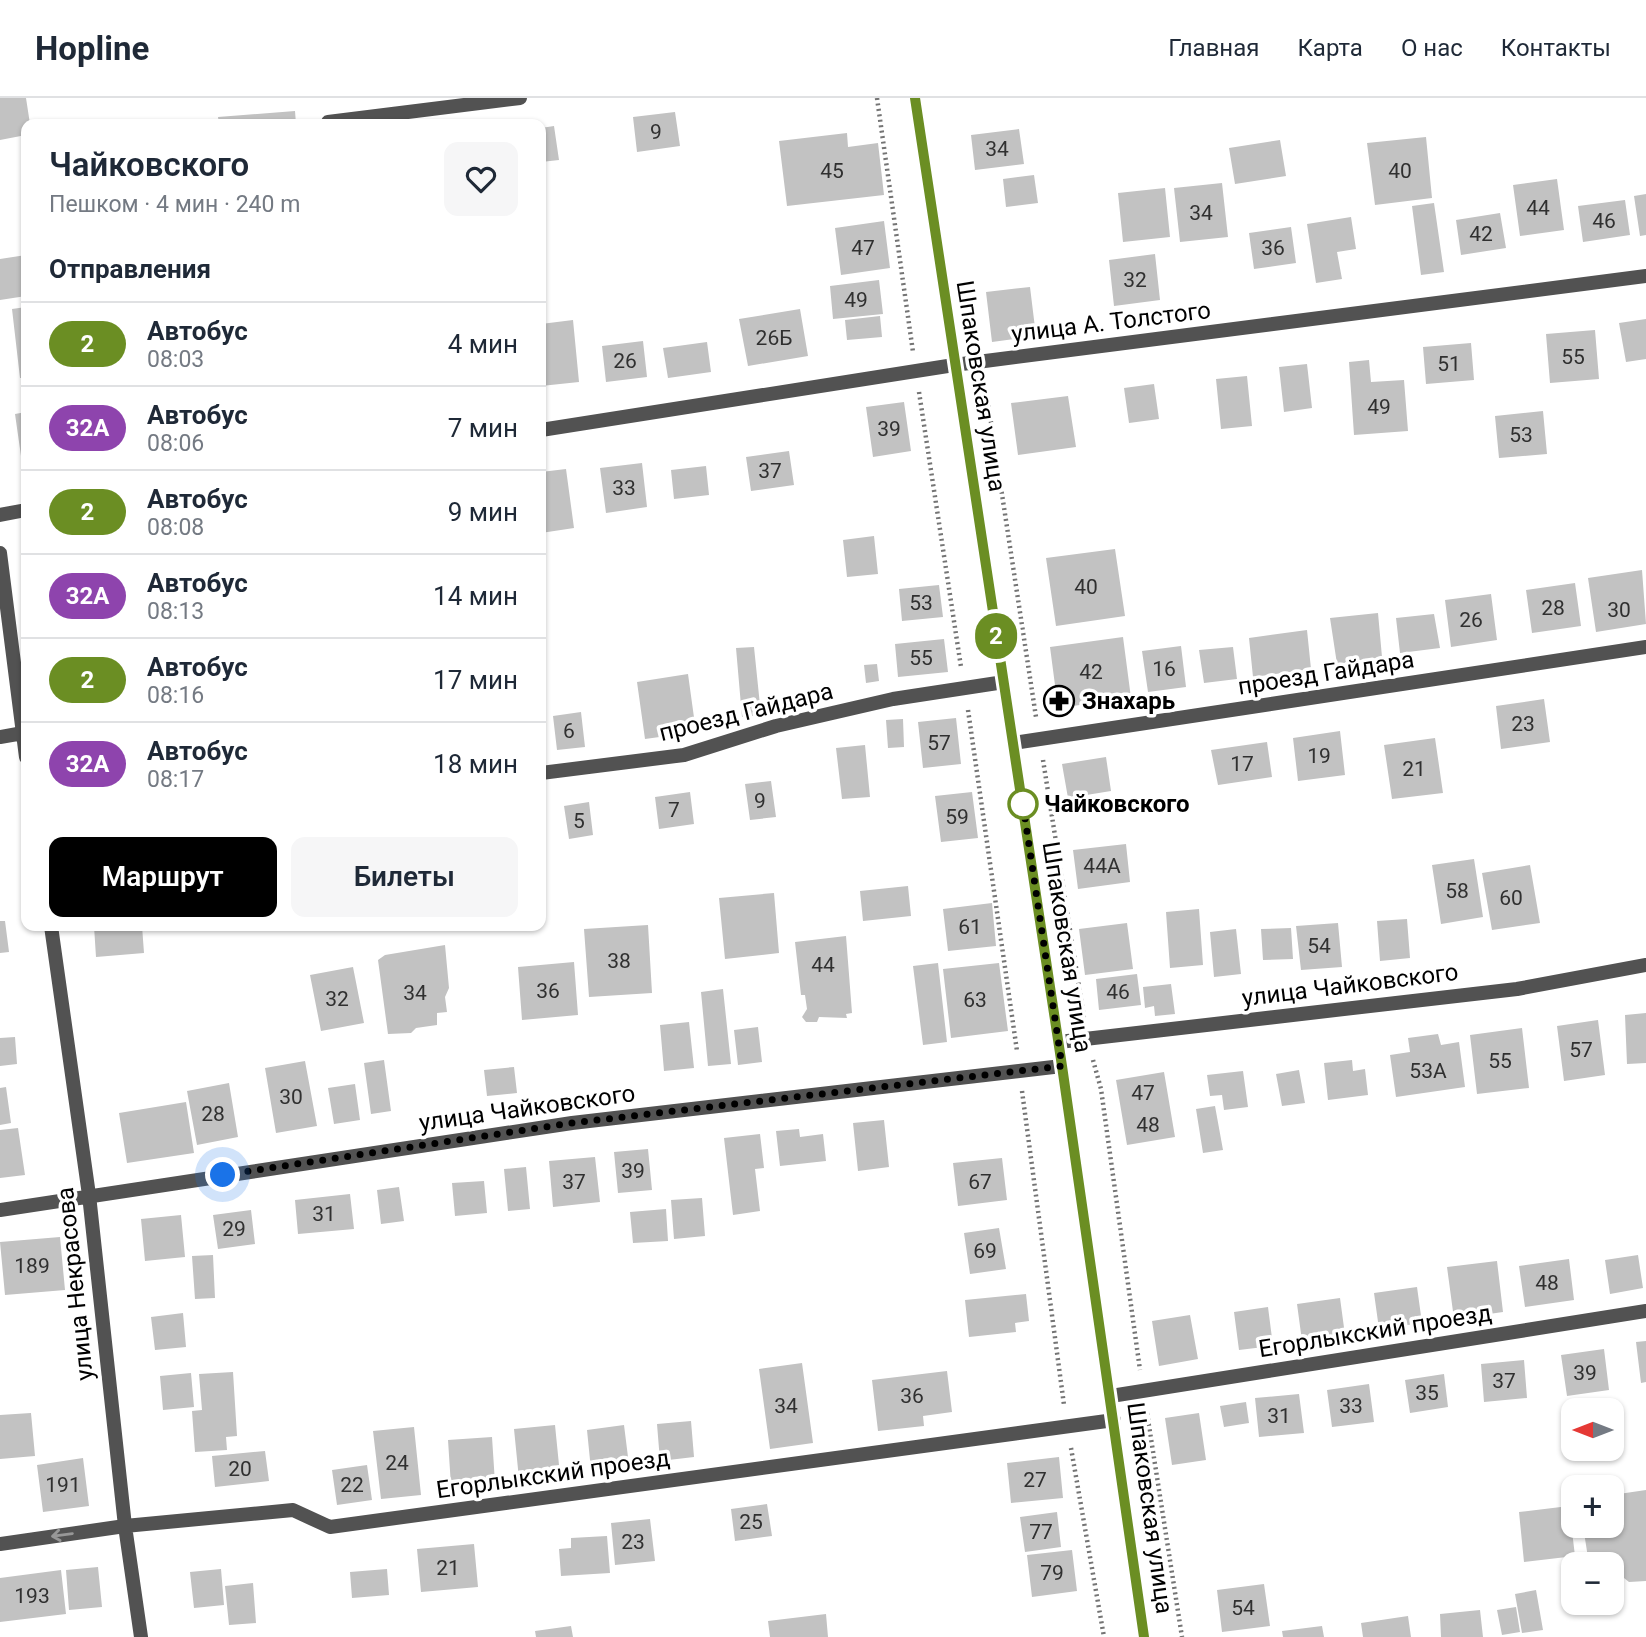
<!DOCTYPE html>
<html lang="ru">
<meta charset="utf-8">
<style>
:root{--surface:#fff;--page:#f6f6f7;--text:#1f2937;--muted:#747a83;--line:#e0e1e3;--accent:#000}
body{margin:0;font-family:Roboto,sans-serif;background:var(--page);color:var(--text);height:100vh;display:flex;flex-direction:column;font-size:26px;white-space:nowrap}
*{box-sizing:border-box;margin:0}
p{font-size:23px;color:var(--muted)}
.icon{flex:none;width:38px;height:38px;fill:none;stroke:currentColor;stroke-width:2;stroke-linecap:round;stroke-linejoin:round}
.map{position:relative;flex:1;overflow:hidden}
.details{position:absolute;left:21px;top:21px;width:525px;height:812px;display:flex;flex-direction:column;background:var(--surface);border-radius:14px;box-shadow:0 2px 5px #0004}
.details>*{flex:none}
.badge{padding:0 14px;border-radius:23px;font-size:24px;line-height:46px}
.needle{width:46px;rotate:270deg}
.fabs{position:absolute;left:1561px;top:1300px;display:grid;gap:14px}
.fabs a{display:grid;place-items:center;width:63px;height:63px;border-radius:14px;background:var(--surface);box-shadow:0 2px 5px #0004;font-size:35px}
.you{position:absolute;width:35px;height:35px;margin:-18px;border:5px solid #fff;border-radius:50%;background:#1a73e8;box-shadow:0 0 0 10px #1a73e833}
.map>.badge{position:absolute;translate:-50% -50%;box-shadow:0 0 0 4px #fff}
h2{padding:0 28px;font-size:26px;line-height:63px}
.round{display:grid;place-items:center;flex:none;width:74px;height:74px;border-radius:14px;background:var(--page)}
.head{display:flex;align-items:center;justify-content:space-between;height:119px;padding:0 28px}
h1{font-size:33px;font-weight:600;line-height:52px}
.primary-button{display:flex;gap:14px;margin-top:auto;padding:14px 28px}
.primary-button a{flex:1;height:80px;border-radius:14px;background:var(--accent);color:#fff;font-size:28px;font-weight:600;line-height:80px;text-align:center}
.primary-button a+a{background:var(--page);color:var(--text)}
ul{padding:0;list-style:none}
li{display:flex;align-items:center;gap:21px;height:84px;padding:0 28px;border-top:2px solid var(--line)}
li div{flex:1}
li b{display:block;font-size:26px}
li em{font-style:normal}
li .badge{min-width:77px;font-weight:700;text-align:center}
header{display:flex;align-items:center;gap:42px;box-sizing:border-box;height:98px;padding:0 35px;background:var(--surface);border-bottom:2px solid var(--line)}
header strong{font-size:33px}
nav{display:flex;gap:38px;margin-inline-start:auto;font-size:24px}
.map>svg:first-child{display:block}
</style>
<header>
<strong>Hopline</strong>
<nav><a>Главная</a><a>Карта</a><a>О нас</a><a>Контакты</a></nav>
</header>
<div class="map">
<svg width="1646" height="1539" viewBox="0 0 1646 1539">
<rect width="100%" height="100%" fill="#fff"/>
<path fill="#c2c2c2" d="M0 0H26L30 26H26V37L0 42Z
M295 13 296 26H219L218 19Z
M675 14 680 48 637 54 633 19Z
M554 28 559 62 541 64V30Z
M1019 31 1024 66 975 72 971 37Z
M847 35 848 49 878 45 884 97 787 108 779 43Z
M1426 39 1432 100 1375 107 1367 45Z
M1280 42 1286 78 1235 86 1229 50Z
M1034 77 1038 105 1006 109 1003 81Z
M1557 81 1564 132 1520 138 1513 87Z
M1222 85 1228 139 1180 144 1174 90Z
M1165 90 1170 139 1123 144 1118 95Z
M1646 96V137L1640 138 1634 98Z
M1625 102 1630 137 1583 144 1578 108Z
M1434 105 1444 174 1421 177 1412 108Z
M1500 115 1506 150 1461 157 1456 122Z
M1351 119 1356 151 1337 154 1342 181 1316 185 1307 126Z
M884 123 890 170 841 177 835 130Z
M1291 129 1296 165 1254 171 1249 135Z
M1155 156 1160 202 1114 208 1109 162Z
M26 157V198L0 202V161Z
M879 182 883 216 833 221 830 188Z
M1030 189 1036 238 992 244 986 194Z
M26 209V280H20L12 211Z
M800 211 808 258 748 268 739 221Z
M880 218 882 239 847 242 845 222Z
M1646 221V261L1626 264 1619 225Z
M573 222 579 284 541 288V226Z
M1595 232 1599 281 1550 285 1546 236Z
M643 243 647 279 606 284 602 248Z
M707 244 711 274 668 280 663 250Z
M1471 245 1474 282 1426 286 1423 249Z
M1369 262 1371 284 1404 282 1408 333 1354 337 1349 264Z
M1307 266 1312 310 1284 314 1279 269Z
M1247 278 1252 328 1221 331 1216 281Z
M1154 286 1159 321 1129 325 1124 290Z
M1068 298 1076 349 1018 357 1011 305Z
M904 304 911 353 873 359 866 309Z
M1543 313 1547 356 1499 360 1495 318Z
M26 314V365H22L15 316Z
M789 353 794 387 751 393 746 359Z
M642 365 647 409 606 415 600 370Z
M706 368 709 397 674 401 671 372Z
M566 371 574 430 541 435V374Z
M874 438 878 476 847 479 843 442Z
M1115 451 1125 518 1056 528 1046 460Z
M1642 472 1646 526 1596 534 1588 480Z
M1575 485 1581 528 1532 535 1526 492Z
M939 487 943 519 902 523 899 491Z
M1491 496 1497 542 1451 549 1445 502Z
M1378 515 1382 559 1337 566 1330 520Z
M1434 516 1440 550 1400 555 1396 520Z
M1307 532 1311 571 1253 579 1249 540Z
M1123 539 1131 600 1058 610 1050 549Z
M944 541 948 574 898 579 895 546Z
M1181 548 1186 589 1148 594 1142 553Z
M754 549 761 617 742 619 736 550Z
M1233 549 1237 581 1204 585 1199 552Z
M877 566 879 583 866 585 864 567Z
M688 576 696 634 645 641 637 584Z
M1544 601 1550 644 1501 651 1496 608Z
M581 614 585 649 557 652 553 618Z
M956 620 961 666 923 670 918 624Z
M903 621 904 649 888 650 886 622Z
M1340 633 1345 677 1298 683 1293 640Z
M1435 640 1443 695 1392 701 1384 647Z
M1267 644 1272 679 1218 687 1211 652Z
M865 647 870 699 842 701 836 650Z
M1106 659 1111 693 1068 700 1062 666Z
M771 683 776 719 750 722 745 686Z
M690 694 694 726 659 731 655 699Z
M972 694 978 740 941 744 935 698Z
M589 704 593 737 569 741 564 708Z
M1126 746 1130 784 1078 791 1073 752Z
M1474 761 1483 819 1441 826 1432 767Z
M1530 767 1540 825 1492 832 1482 775Z
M908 788 911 818 863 823 860 793Z
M774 795 779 855 725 861 719 800Z
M992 805 996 848 948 853 943 811Z
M1199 811 1203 867 1170 870 1166 814Z
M1407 821 1410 860 1380 863 1377 823Z
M0 823H5L9 854 0 855Z
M1127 825 1133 871 1085 877 1079 831Z
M1338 825 1342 869 1301 872 1296 828Z
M648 827 652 895 589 899 584 831Z
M94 828H142L144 855 96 859Z
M1291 830 1293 861 1263 862 1261 831Z
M1236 831 1241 876 1214 879 1210 834Z
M846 838 852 915 846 916 847 920 819 919 817 924H806L802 919 807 911 805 897H801L795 844Z
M445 847 449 890 445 899 447 914 437 915V927L416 930 411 935 388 936 378 862 385 857Z
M574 864 578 917 522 922 518 869Z
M938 865 947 944 923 947 913 868Z
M999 865 1008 933 951 940 943 871Z
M353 869 364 925 321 933 310 877Z
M1137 876 1141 907 1099 912 1096 881Z
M1171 886 1175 916 1155 918 1154 908 1145 910 1143 889Z
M723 891 731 966 708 968 701 894Z
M1646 915V965L1627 966 1625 917Z
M1598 922 1605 977 1564 983 1557 928Z
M689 924 694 970 664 973 660 927Z
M758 929 762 964 738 967 734 932Z
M1522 930 1529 990 1477 996 1470 937Z
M1438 936 1441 947 1459 944 1465 989 1396 999 1390 957 1410 954 1408 940Z
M15 939 17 966 0 968V940Z
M384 962 391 1013 371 1016 364 965Z
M1352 962 1353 973 1365 971 1368 997 1328 1002 1324 965Z
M305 963 317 1028 276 1035 265 970Z
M514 969 517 995 487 998 484 972Z
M1299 972 1305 1005 1282 1008 1276 976Z
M1243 973 1248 1009 1224 1012 1222 997 1210 998 1207 977Z
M1164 974 1175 1039 1127 1047 1116 982Z
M229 985 238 1039 197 1047 187 993Z
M355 986 360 1022 334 1026 328 990Z
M6 989 11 1025 0 1027V990Z
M186 1004 194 1055 127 1065 119 1015Z
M1215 1008 1223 1052 1203 1055 1196 1011Z
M884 1022 889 1069 858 1073 853 1025Z
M18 1030 25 1077 0 1080V1032Z
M799 1031 800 1039 823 1036 826 1063 780 1068 776 1033Z
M760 1036 764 1070 755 1071 760 1113 733 1117 724 1040Z
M648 1051 652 1092 618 1095 614 1054Z
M595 1059 600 1104 553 1109 549 1063Z
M1002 1060 1007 1102 958 1108 953 1065Z
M526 1069 530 1111 508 1113 504 1071Z
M484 1083 487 1115 455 1118 452 1085Z
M399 1089 404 1123 381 1126 377 1092Z
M350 1096 354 1131 298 1136 295 1102Z
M702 1100 705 1138 674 1141 671 1102Z
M666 1111 668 1143 633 1145 630 1114Z
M251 1112 255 1146 218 1151 213 1117Z
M181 1117 185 1159 145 1163 141 1121Z
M999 1130 1006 1171 970 1176 964 1135Z
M60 1139 65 1192 5 1197 0 1144Z
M213 1157 215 1200 195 1201 192 1158Z
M1638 1157 1643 1190 1610 1196 1605 1162Z
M1569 1161 1574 1202 1525 1209 1519 1168Z
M1497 1163 1503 1214 1454 1221 1447 1169Z
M1417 1189 1422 1225 1379 1231 1374 1195Z
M1026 1196 1029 1223 1015 1225 1016 1234 969 1239 965 1202Z
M1340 1200 1345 1237 1302 1243 1297 1206Z
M1268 1209 1273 1248 1239 1252 1234 1214Z
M183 1215 186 1249 155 1252 151 1219Z
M1190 1217 1198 1261 1159 1268 1152 1223Z
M1646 1243V1284L1641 1285 1636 1244Z
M1604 1251 1609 1292 1567 1298 1561 1257Z
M1524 1262 1527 1300 1484 1304 1481 1266Z
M802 1265 813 1345 770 1351 759 1271Z
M947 1273 952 1314 923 1318 924 1328 878 1333 872 1282Z
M233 1274 237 1338 226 1339 227 1352 195 1354 192 1313 202 1312 199 1276Z
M191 1275 194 1309 163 1312 160 1278Z
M1444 1276 1448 1309 1410 1315 1405 1282Z
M1369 1286 1374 1324 1332 1329 1327 1292Z
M1299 1296 1304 1335 1259 1339 1255 1300Z
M1246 1304 1249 1325 1224 1329 1220 1308Z
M31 1315 35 1358 0 1361V1317Z
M1199 1315 1206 1362 1172 1367 1165 1320Z
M691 1323 694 1359 660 1363 657 1326Z
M555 1327 560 1377 519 1381 514 1331Z
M624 1327 629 1367 591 1372 587 1332Z
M414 1329 421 1397 381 1401 373 1333Z
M492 1339 495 1385 451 1388 448 1342Z
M265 1353 269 1383 215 1389 212 1358Z
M1059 1359 1063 1400 1011 1405 1007 1365Z
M83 1360 89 1408 43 1414 37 1367Z
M367 1367 372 1402 337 1407 332 1372Z
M1646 1392V1483L1629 1484 1624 1480 1612 1485V1466H1589L1583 1428H1612V1397Z
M767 1406 772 1438 735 1443 731 1411Z
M1569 1408 1575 1458 1524 1464 1519 1414Z
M1057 1414 1061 1449 1025 1454 1020 1419Z
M650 1421 655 1463 615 1467 611 1425Z
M607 1438 610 1475 561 1478 559 1451 571 1450V1440Z
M474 1446 478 1489 421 1494 417 1451Z
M1072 1452 1077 1493 1032 1499 1027 1457Z
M98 1469 102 1509 69 1512 66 1472Z
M221 1471 224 1507 194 1510 190 1474Z
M387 1471 389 1497 352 1500 350 1474Z
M61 1472 66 1516 0 1524V1480Z
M253 1485 256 1525 229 1527 225 1488Z
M1264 1486 1270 1528 1222 1534 1217 1492Z
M1536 1492 1543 1532 1522 1535 1515 1496Z
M1516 1509 1520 1534 1502 1537 1497 1512Z
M1480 1512 1483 1539H1441L1440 1516Z
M826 1516 828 1539H770L768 1523Z
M1408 1518 1411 1539H1363L1361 1525Z
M571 1528 573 1539H536L535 1533Z
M1322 1528 1324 1539H1283L1282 1533Z"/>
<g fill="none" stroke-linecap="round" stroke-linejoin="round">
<path stroke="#747474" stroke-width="4.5" stroke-dasharray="2 3.5" stroke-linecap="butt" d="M877 0 913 254
M974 223 978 242
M985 285 1036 619
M919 294 961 569
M968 612 1017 953
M1043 662 1084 920
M1093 962 1101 991 1140 1272
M1022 993 1064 1307
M1147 1315 1182 1539
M1071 1350 1104 1539"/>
<path stroke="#525252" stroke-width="14" d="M328 24 520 0
M541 332 954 267 1646 178
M0 417 26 412
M0 455 26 659
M0 639 23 635
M1014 645 1646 549
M541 675 684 657 776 628 893 601 1004 584
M51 828 89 1097 125 1428 141 1539
M1059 944 1517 891 1646 867
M0 1112 572 1025 1062 968
M1111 1298 1646 1213
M0 1446 125 1428 293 1412 330 1429 1114 1322"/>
<path stroke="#1f1f1f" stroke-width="14" d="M915 0 1062 968 1144 1539"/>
</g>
<defs><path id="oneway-shaft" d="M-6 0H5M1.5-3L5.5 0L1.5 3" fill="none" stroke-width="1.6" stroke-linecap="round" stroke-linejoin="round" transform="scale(1.75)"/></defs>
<use stroke="#979797" href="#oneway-shaft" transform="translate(62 1437) rotate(172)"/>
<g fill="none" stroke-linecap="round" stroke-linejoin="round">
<g stroke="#fff" stroke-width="16">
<path id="line" d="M915 0 1062 968 1144 1539"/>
</g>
<use href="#line" stroke="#6b8e23" stroke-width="10"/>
<path stroke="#000" stroke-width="7" stroke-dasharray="0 12.6" d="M223 1077 572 1025 1062 968 1022 700 1023 706"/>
</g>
<defs>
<g id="pharmacy-ring" transform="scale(1.575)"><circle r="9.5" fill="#fff" stroke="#000" stroke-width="1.5"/><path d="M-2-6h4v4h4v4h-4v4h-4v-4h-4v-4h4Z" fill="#000"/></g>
</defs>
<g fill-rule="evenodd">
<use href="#pharmacy-ring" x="1059" y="603"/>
</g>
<circle fill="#fff" stroke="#6b8e23" stroke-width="3.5" cx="1023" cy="706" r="14"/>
<g text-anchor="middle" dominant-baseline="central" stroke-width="7" stroke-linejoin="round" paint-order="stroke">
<g font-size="21" fill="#303030">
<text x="656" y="34">9</text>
<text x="997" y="51">34</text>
<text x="832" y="73">45</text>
<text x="1400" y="73">40</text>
<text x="1538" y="110">44</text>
<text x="1201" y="115">34</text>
<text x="1604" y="123">46</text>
<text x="1481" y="136">42</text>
<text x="863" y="150">47</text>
<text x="1273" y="150">36</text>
<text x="1135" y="182">32</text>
<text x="856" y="202">49</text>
<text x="774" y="240">26Б</text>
<text x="1573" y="259">55</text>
<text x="625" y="263">26</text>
<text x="1449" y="266">51</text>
<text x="1379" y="309">49</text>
<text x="889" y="331">39</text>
<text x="1521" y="337">53</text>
<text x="770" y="373">37</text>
<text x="624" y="390">33</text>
<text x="1086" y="489">40</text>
<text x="921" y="505">53</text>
<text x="1553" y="510">28</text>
<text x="1619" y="512">30</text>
<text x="1471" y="522">26</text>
<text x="921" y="560">55</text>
<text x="1164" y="571">16</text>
<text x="1091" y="574">42</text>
<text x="1523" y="626">23</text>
<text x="569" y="633">6</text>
<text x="939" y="645">57</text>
<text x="1319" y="658">19</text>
<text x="1242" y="666">17</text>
<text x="1414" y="671">21</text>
<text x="760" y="703">9</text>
<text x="674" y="712">7</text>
<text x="957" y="719">59</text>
<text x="579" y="723">5</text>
<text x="1102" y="768">44А</text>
<text x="1457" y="793">58</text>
<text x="1511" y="800">60</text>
<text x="970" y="829">61</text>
<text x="1319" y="848">54</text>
<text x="619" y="863">38</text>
<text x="823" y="867">44</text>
<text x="548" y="893">36</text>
<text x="1118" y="894">46</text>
<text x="415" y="895">34</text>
<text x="337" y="901">32</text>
<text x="975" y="902">63</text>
<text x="1581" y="952">57</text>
<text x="1500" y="963">55</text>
<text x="1428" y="973">53А</text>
<text x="1143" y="995">47</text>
<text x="291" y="999">30</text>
<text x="213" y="1016">28</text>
<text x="1148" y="1027">48</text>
<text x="633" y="1073">39</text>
<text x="574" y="1084">37</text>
<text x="980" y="1084">67</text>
<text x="324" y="1116">31</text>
<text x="234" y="1131">29</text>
<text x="985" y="1153">69</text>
<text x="32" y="1168">189</text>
<text x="1547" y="1185">48</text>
<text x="1585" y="1275">39</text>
<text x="1504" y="1283">37</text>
<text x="1427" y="1295">35</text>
<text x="912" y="1298">36</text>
<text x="786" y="1308">34</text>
<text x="1351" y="1308">33</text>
<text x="1279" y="1318">31</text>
<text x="397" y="1365">24</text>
<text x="240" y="1371">20</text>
<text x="1035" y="1382">27</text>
<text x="63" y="1387">191</text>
<text x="352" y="1387">22</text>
<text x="751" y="1424">25</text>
<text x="1041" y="1434">77</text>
<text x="633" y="1444">23</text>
<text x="448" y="1470">21</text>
<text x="1052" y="1475">79</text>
<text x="32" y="1498">193</text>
<text x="1243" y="1510">54</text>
</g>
<g font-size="24" fill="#000" stroke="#fff">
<text transform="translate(1111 224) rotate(-7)">улица А. Толстого</text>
<text transform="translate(981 288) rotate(81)">Шпаковская улица</text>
<text transform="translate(1326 575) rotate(-9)">проезд Гайдара</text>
<text transform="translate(746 614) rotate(-14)">проезд Гайдара</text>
<text transform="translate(1067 849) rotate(81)">Шпаковская улица</text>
<text transform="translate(1350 887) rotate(-7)">улица Чайковского</text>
<text transform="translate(527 1010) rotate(-8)">улица Чайковского</text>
<text transform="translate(75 1186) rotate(-96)">улица Некрасова</text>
<text transform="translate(1375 1233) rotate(-9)">Егорлыкский проезд</text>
<text transform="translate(553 1376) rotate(-8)">Егорлыкский проезд</text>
<text transform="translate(1150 1410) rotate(82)">Шпаковская улица</text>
</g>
<g font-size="24" font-weight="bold" fill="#000" stroke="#fff" text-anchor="start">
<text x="1082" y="603">Знахарь</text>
</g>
<g font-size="24" font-weight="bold" fill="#000" stroke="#fff" text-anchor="start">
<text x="1044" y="706">Чайковского</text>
</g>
</g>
</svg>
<div class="fabs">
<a><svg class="needle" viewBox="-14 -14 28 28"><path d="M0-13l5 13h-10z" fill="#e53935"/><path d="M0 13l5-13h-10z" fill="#747a83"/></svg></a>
<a>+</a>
<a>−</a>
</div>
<div class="you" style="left:223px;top:1077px"></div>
<b class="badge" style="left:996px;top:538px;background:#6b8e23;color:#fff">2</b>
<section class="details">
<div class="head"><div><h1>Чайковского</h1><p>Пешком · 4 мин · 240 m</p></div><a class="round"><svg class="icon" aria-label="heart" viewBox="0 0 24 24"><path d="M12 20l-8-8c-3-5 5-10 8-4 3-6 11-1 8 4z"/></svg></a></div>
<h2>Отправления</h2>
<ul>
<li><span class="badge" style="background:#6b8e23;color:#fff">2</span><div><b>Автобус</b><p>08:03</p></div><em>4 мин</em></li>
<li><span class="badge" style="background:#8e44ad;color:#fff">32A</span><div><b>Автобус</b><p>08:06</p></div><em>7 мин</em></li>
<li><span class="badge" style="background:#6b8e23;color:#fff">2</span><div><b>Автобус</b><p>08:08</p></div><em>9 мин</em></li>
<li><span class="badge" style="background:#8e44ad;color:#fff">32A</span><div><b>Автобус</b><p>08:13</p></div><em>14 мин</em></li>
<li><span class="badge" style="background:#6b8e23;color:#fff">2</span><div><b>Автобус</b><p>08:16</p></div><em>17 мин</em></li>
<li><span class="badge" style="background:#8e44ad;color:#fff">32A</span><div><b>Автобус</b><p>08:17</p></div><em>18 мин</em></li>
</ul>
<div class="primary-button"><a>Маршрут</a><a>Билеты</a></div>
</section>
</div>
